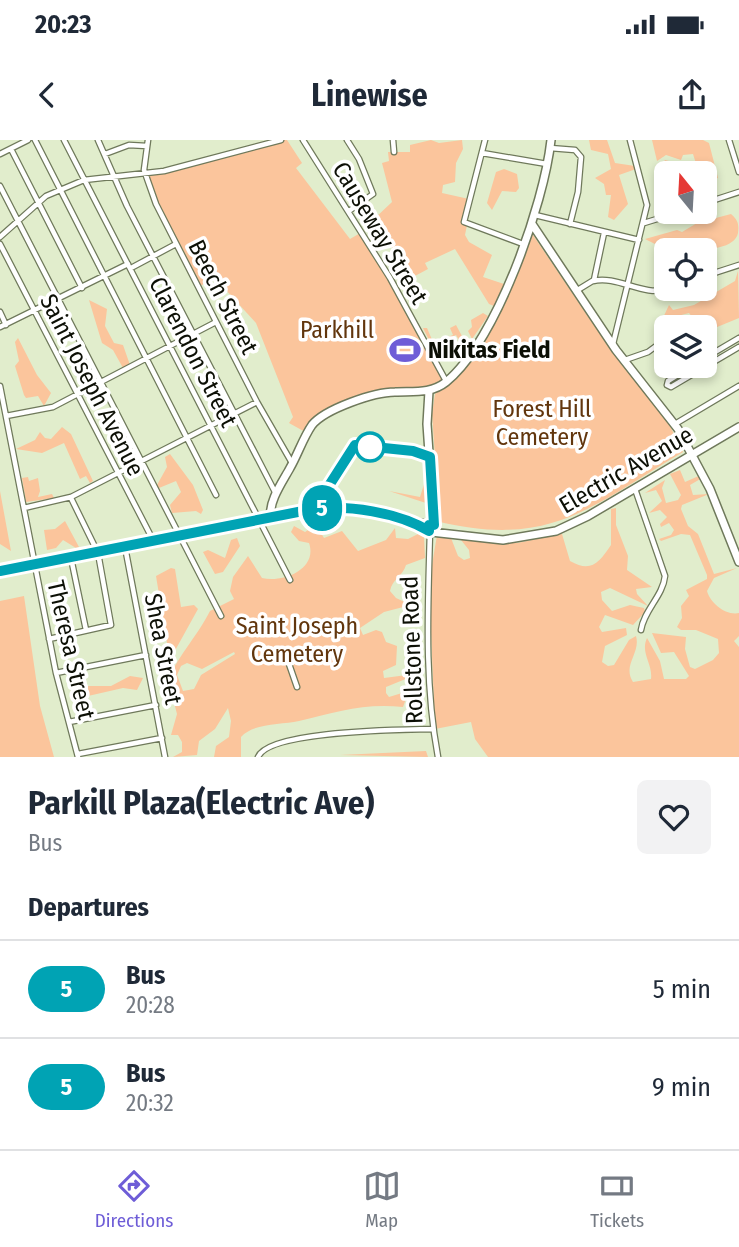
<!DOCTYPE html>
<style>
:root{--surface:#fff;--page:#f2f2f3;--text:#1f2937;--muted:#747a83;--line:#e0e1e3;--accent:#6e5dd7}
body{margin:0;font-family:"Fira Sans Condensed",sans-serif;background:var(--page);color:var(--text);height:100vh;display:flex;flex-direction:column;font-size:26px;white-space:nowrap}
*{box-sizing:border-box;margin:0}
p{font-size:23px;color:var(--muted)}
.icon{flex:none;width:38px;height:38px;fill:none;stroke:currentColor;stroke-width:2;stroke-linecap:round;stroke-linejoin:round}
.map{position:relative;height:617px;overflow:hidden}
.side{display:flex;flex-direction:column;background:var(--surface);flex:1}
.side>*{flex:none}
.badge{padding:0 14px;border-radius:23px;font-size:24px;line-height:46px}
.needle{width:46px;rotate:342deg}
.buttons{position:absolute;left:654px;top:21px;display:grid;gap:14px}
.buttons a{display:grid;place-items:center;width:63px;height:63px;border-radius:10px;background:var(--surface);box-shadow:0 4px 10px #0003;font-size:35px}
.map>.badge{position:absolute;translate:-50% -50%;box-shadow:0 0 0 4px #fff}
h2{padding:0 28px;font-size:26px;line-height:63px}
.round{display:grid;place-items:center;flex:none;width:74px;height:74px;border-radius:10px;background:var(--page)}
.headline{display:flex;align-items:center;justify-content:space-between;height:119px;padding:0 28px}
h1{font-size:33px;font-weight:700;line-height:52px}
ul{padding:0;list-style:none}
li{display:flex;align-items:center;gap:21px;height:98px;padding:0 28px;border-top:2px solid var(--line)}
li div{flex:1}
li b{display:block;font-size:26px}
li em{font-style:normal}
li .badge{min-width:77px;font-weight:700;text-align:center}
.status{display:flex;justify-content:space-between;align-items:center;height:49px;padding:0 35px;background:var(--surface);direction:ltr}
.status svg{height:19px;fill:currentColor}
header{display:flex;justify-content:space-between;align-items:center;height:91px;padding:0 28px;background:var(--surface);font-size:32px;font-weight:700}
.tab-bar{display:flex;justify-content:space-around;align-items:center;height:98px;border-top:2px solid var(--line);background:var(--surface);font-size:19px;color:var(--muted)}
.tab-bar a{display:grid;justify-items:center;gap:4px}
.tab-bar .active{color:var(--accent)}
.map>svg:first-child{display:block}
</style>
<div class="status"><b>20:23</b><svg viewBox="0 0 49 12"><path d="M0 12V9h3v3zM5 12V6h3v6zM10 12V3h3v9zM15 12V0h3v12zM26 1h20v11H26zM47 4h2v5h-2z"/></svg></div>
<header><svg class="icon" aria-label="back" viewBox="0 0 24 24"><path d="M15 5l-7 7 7 7"/></svg>Linewise<svg class="icon" aria-label="share" viewBox="0 0 24 24"><path d="M12 15V3M7 8l5-5 5 5M5 13v7h14v-7"/></svg></header>
<div class="map">
<svg width="739" height="617" viewBox="0 0 739 617">
<rect width="100%" height="100%" fill="#e1edcc"/>
<path fill="#fbc59c" fill-rule="evenodd" d="M281 0H287L302 23 296 28 350 99 362 92 446 242C429 252 411 249 392 252 360 256 331 273 307 293L289 283 293 277 256 183 214 137 199 147 156 64 145 33Z
M431 0 439 3 462 0 463 9 456 23 455 42 443 45 442 53 469 59 462 81 467 85 465 95 469 102 492 115 483 137 504 144 494 166 489 164 455 109 425 123 428 129 400 144 412 133 406 123 397 127 395 124 397 117 386 96 388 91H381L374 79 392 62 382 23 389 21 388 12H410V5Z
M589 0H607L615 23 635 26 636 29 619 35 628 64 614 80 608 77 611 55H606L604 44 595 38 611 29 608 14 591 10Z
M652 0H703L709 3 718 38 705 42V33H699L693 14 683 15 681 20 666 15 657 21Z
M665 20 680 24 683 33H668L661 27Z
M504 29 517 34 519 48 516 52 502 51 492 70 487 63 496 32Z
M731 74C738 80 739 84 738 93 734 114 684 110 667 110V130L658 128 655 114 657 105 645 99 677 90 682 92 697 83Z
M531 92 612 212 668 282 683 312C590 367 551 409 436 381L438 358 432 274 435 254 476 210Z
M738 131 739 178 705 192V187H690L693 178 689 173 662 180 669 165 673 170 694 165 735 141Z
M89 160 107 169 105 186 114 203 123 205 130 225 123 228 113 210 102 203Z
M483 173 488 176 472 199 468 191 472 187 471 180Z
M456 185 469 209 466 212 456 195 445 200 448 206 435 212 423 188H427L436 209 445 204 443 199 453 195 450 188Z
M18 198 37 235 51 253 44 266 38 256 26 258 24 255 15 226 19 221 15 202Z
M62 287 71 294 93 341 90 343 86 336 80 339 64 303 42 313 16 309 35 300 40 292 45 298 51 299Z
M170 314 193 345 203 370 201 374 196 371 172 373 170 365 181 352 176 341 159 348 157 345 167 327 165 317Z
M680 330 685 342 701 335 702 338 690 345 693 355 709 354 682 365 681 369 688 386 698 394 714 434 737 428 714 438 707 451C710 463 726 476 739 473V496L734 501 739 507V617H488L475 599 471 582 435 589 429 443 437 395 451 398 458 416 464 420 470 418 469 410 461 400 463 399 517 403 562 394 570 421C591 433 599 423 611 405V369L616 368V385L628 416 627 430 652 447 636 449 637 454 648 466 610 448 601 452 602 460 612 471 630 465 644 468 645 472 633 485 605 475 599 487 602 492 626 488 627 495 605 506 602 522 608 526 614 525 629 500 636 496C641 513 622 525 633 542L651 539C653 524 640 513 647 498L660 521 664 539H686L689 536 674 512 661 513 652 493 686 497 685 509 690 527 695 529 713 520 719 513 718 499 696 490H681L677 487 682 478 681 466 689 456 686 450 707 439V435L690 395 681 394 661 401 659 399 671 395 674 390 669 383 661 387 660 384 667 377 660 370 649 373 662 361 656 350 645 353 665 340 662 348 666 363 678 360 681 355 670 334Z
M28 337 29 341 38 338 40 351 38 357 52 354 54 358 26 362 22 338Z
M426 338 430 370 429 364 389 351 420 357Z
M0 351 11 411 0 404Z
M65 381 79 407 76 408 63 400 56 408 47 410 44 390 55 389Z
M316 385 324 398 342 391 358 411 386 400 395 388 396 398 408 399 418 394 424 397 425 418 406 425C403 436 392 439 390 451L396 458 411 465 384 472 360 488 363 495 376 490 382 492 386 502 397 506 396 525 383 531 384 538 407 535 408 538 386 547V553L389 557 402 553 407 556 403 567C363 563 337 572 299 581 281 585 253 583 241 597V617H214L216 606 229 597 231 581 228 568 215 589 199 601 197 615 173 617 182 612V602L178 595H171L177 574 171 551 165 547C175 519 197 497 210 471L234 459 230 451 233 437 248 416 262 438C283 443 318 429 309 403L299 401 291 392 294 386 305 392ZM234 512 235 514 201 535 194 549 183 551 177 535 181 526 187 523 202 529Z
M237 398 240 406 223 432 215 434 203 412 208 410 225 418 231 400Z
M171 428 175 429 181 467 194 465 198 469 172 516 169 515 156 436Z
M24 456 40 566 54 617H0V461Z
M130 536 143 538 137 550 123 548 88 556 82 546H111Z
M426 611 428 617 340 615Z"/>
<g fill="none" stroke-linecap="round" stroke-linejoin="round">
<g stroke="#6f795b" stroke-width="7">
<path id="minor" d="M35 0 216 355
M64 0 290 440
M98 0 127 66 275 352
M148 0 144 30 156 64 257 262 292 323
M303 0 390 138 446 241
M347 0 359 19 373 54 349 71
M393 0 394 12
M485 0 464 82 523 104
M729 0 739 32
M550 8 575 10 581 17 578 52 570 84
M11 9 82 148
M482 13 547 24
M0 14 28 0
M105 14 129 5 147 6
M0 46 221 476
M705 63 739 52
M535 75 639 100
M644 83 680 72
M0 97 46 56 84 40 164 31 281 0
M0 104 153 400
M131 128 176 104
M705 136 739 125
M593 141C618 135 643 157 668 149
M576 151 594 140 604 93
M0 172 6 185
M0 187 128 124
M613 204 647 65 630 0
M705 218 739 198
M625 220 648 212 667 198
M667 245 671 247 739 207
M667 245 668 241 692 226
M0 246 56 533 78 617
M6 276 53 267 216 182
M675 284 739 246
M635 349 665 436C663 456 644 470 641 490
M24 368 71 357 257 262
M430 391C428 467 424 542 438 617
M125 407 165 617
M71 418 86 490
M49 499 111 485 98 413 71 358
M289 524 297 547
M56 533 146 515
M69 582 156 565
M78 614 162 598
M258 617C269 590 403 590 432 589"/>
</g>
<g stroke="#6f795b" stroke-width="10">
<path id="major" d="M532 84 616 210 678 289 710 349 739 422
M429 251 427 284 434 385
M271 377C268 362 283 341 290 328 298 314 303 298 312 285 325 269 374 252 395 252 413 251 431 254 446 242 497 200 544 64 551 0
M434 391V385H429L431 392 503 400 556 391 588 376 739 287
M0 431 313 369 350 368 429 385"/>
</g>
<use href="#minor" stroke="#fff" stroke-width="4.5"/>
<use href="#major" stroke="#fff" stroke-width="7"/>
</g>
<g fill="none" stroke-linecap="round" stroke-linejoin="round">
<g stroke="#fff" stroke-width="16">
<path id="line" d="M0 431 313 369C349 365 397 372 429 391V385H434L430 317 413 311 355 305 321 358"/>
</g>
<use href="#line" stroke="#00a3b4" stroke-width="10"/>
</g>
<defs>
<g id="stadium-bare" transform="scale(2.415)"><path d="M0-5a6.5 5 0 1 0 0 10a6.5 5 0 1 0 0-10ZM-3.5-1.8h7v3.6h-7Z" fill="#6e5dd7" stroke="#fff" stroke-width="2.5" paint-order="stroke"/></g>
</defs>
<g fill-rule="evenodd">
<use href="#stadium-bare" x="405" y="210"/>
</g>
<circle fill="#fff" stroke="#00a3b4" stroke-width="3.5" cx="370" cy="307" r="14"/>
<g text-anchor="middle" dominant-baseline="central" stroke-width="7" stroke-linejoin="round" paint-order="stroke">
<g font-size="24" fill="#0c0f05" stroke="#fff">
<text transform="translate(380 93) rotate(59)">Causeway Street</text>
<text transform="translate(223 157) rotate(63)">Beech Street</text>
<text transform="translate(193 212) rotate(63)">Clarendon Street</text>
<text transform="translate(92 245) rotate(63)">Saint Joseph Avenue</text>
<text transform="translate(626 330) rotate(-30)">Electric Avenue</text>
<text transform="translate(163 509) rotate(79)">Shea Street</text>
<text transform="translate(71 510) rotate(77)">Theresa Street</text>
<text transform="translate(412 510) rotate(-92)">Rollstone Road</text>
</g>
<g font-size="24" fill="#62360d" stroke="#fff">
<text x="337" y="190">Parkhill</text>
<text x="542" y="269">Forest Hill<tspan x="542" dy="28">Cemetery</tspan></text>
<text x="297" y="486">Saint Joseph<tspan x="297" dy="28">Cemetery</tspan></text>
</g>
<g font-size="24" font-weight="bold" fill="#0c0f05" stroke="#fff" text-anchor="start">
<text x="428" y="210">Nikitas Field</text>
</g>
</g>
</svg>
<div class="buttons">
<a><svg class="needle" viewBox="-14 -14 28 28"><path d="M0-13l5 13h-10z" fill="#e53935"/><path d="M0 13l5-13h-10z" fill="#747a83"/></svg></a>
<a><svg class="icon" aria-label="locate" viewBox="0 0 24 24"><circle cx="12" cy="12" r="6"/><path d="M12 2v4M12 18v4M2 12h4M18 12h4"/></svg></a>
<a><svg class="icon" aria-label="layers" viewBox="0 0 24 24"><path d="M12 4l9 5-9 5-9-5zM3 14l9 5 9-5"/></svg></a>
</div>
<b class="badge" style="left:322px;top:368px;background:#00a3b4;color:#fff">5</b>
</div>
<section class="side">
<div class="headline"><div><h1>Parkill Plaza(Electric Ave)</h1><p>Bus</p></div><a class="round"><svg class="icon" aria-label="heart" viewBox="0 0 24 24"><path d="M12 20l-8-8c-3-5 5-10 8-4 3-6 11-1 8 4z"/></svg></a></div>
<h2>Departures</h2>
<ul>
<li><span class="badge" style="background:#00a3b4;color:#fff">5</span><div><b>Bus</b><p>20:28</p></div><em>5 min</em></li>
<li><span class="badge" style="background:#00a3b4;color:#fff">5</span><div><b>Bus</b><p>20:32</p></div><em>9 min</em></li>
</ul>
</section>
<nav class="tab-bar">
<a class="active"><svg class="icon" aria-label="directions" viewBox="0 0 24 24"><path d="M12 3l9 9-9 9-9-9zM9 14v-3h6M13 9l2 2-2 2"/></svg>Directions</a>
<a><svg class="icon" aria-label="map" viewBox="0 0 24 24"><path d="M3 6l6-2 6 2 6-2v14l-6 2-6-2-6 2zM9 4v14M15 6v14"/></svg>Map</a>
<a><svg class="icon" aria-label="tickets" viewBox="0 0 24 24"><path d="M3 7h18v10H3zM15 7v10"/></svg>Tickets</a>
</nav>
